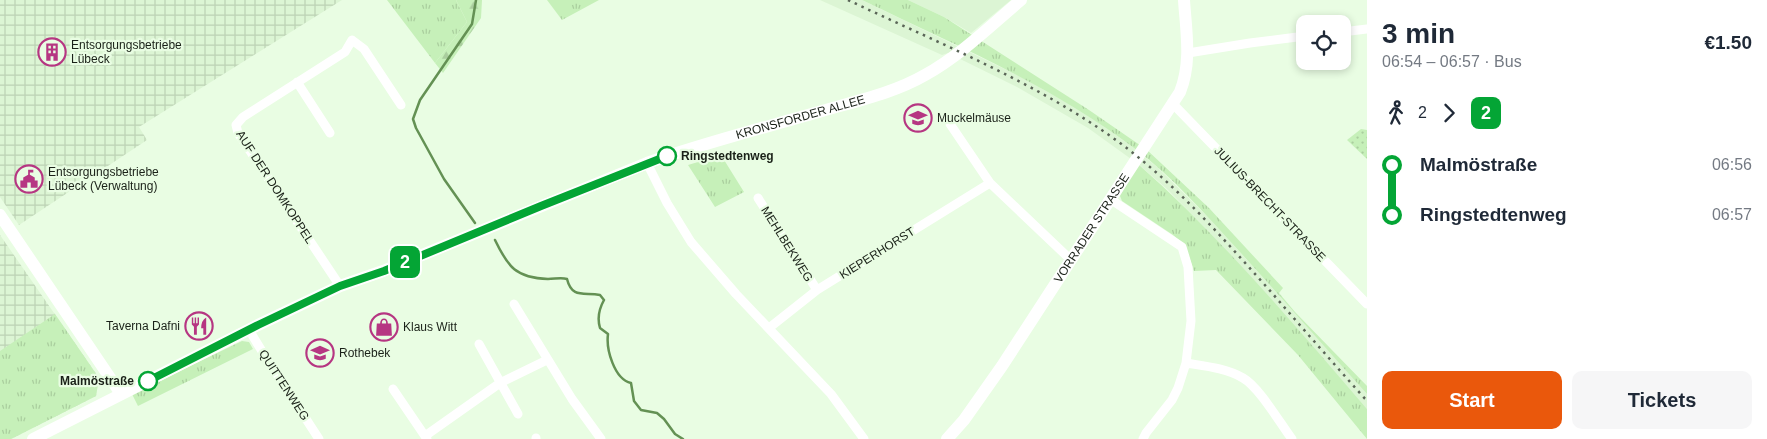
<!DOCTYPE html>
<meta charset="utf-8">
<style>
:root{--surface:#fff;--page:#f6f6f7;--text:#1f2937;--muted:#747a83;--accent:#ea580c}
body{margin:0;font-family:Arial,sans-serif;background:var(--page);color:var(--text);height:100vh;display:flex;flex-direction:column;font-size:19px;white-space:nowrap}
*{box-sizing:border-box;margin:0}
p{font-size:16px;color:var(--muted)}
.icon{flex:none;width:28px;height:28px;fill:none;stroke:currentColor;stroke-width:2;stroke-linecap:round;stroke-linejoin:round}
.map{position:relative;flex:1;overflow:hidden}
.side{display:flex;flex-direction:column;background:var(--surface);width:400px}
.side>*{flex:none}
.badge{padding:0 10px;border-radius:8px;font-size:18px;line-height:32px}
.fabs{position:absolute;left:1296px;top:15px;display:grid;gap:10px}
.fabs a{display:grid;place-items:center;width:55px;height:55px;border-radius:10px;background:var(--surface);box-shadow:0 2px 8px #0003;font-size:25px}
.map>.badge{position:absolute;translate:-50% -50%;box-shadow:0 0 0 2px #fff}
.legs{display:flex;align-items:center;gap:8px;height:55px;padding:0 15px;font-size:16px}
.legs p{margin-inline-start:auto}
.headline{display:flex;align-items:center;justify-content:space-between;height:85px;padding:0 15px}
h1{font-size:28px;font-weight:800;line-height:38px}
.cta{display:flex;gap:10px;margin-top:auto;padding:10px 15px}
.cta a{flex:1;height:58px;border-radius:10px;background:var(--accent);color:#fff;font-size:20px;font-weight:800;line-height:58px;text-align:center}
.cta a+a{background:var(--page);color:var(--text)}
ul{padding:0 15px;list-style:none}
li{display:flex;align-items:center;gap:18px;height:50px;font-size:19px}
li i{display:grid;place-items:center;width:8px;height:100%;margin:0 6px;background:currentColor}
li i::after{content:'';width:12px;height:12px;margin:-6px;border:4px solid;border-radius:50%;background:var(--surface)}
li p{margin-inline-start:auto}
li:first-child i{background:linear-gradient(#0000 50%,currentColor 0)}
li:last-child i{background:linear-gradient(currentColor 50%,#0000 0)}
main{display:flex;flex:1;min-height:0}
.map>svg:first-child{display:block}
</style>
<main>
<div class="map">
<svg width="1367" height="439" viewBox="0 0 1367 439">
<defs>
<pattern id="industrial-grid" width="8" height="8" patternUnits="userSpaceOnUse" patternTransform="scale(1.25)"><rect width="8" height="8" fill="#dcf5d4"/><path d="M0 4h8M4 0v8" fill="none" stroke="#bcd2b5"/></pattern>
<pattern id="grass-tufts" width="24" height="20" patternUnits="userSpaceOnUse" patternTransform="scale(1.25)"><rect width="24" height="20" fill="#c6f0b9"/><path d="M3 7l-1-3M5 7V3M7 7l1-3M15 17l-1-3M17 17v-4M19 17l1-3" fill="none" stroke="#aace9e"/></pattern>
<pattern id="forest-firs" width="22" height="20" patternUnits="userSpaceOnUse" patternTransform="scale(1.25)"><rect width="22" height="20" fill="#c6f0b9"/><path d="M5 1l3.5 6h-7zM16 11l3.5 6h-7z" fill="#aace9e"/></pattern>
<pattern id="park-dots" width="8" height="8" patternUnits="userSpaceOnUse" patternTransform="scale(1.25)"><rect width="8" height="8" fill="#c6f0b9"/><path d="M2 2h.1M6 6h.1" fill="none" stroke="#aace9e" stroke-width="1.8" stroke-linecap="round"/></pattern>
</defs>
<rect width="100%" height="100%" fill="#e9fde3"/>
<path fill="#dcf5d4" d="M820 0H862L1021 77 1062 100 1099 123 1134 148 1157 167 1207 216 1275 291 1367 394V409L1276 305 1208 231 1167 189 1138 164 1088 128 1017 87 948 53 942 55Z
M908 0H1011L971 33 944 17Z"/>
<path fill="url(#industrial-grid)" d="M0 0H342L139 127 147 140 19 225 0 197Z
M0 235 99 378 96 396 11 439H0Z"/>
<path fill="url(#grass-tufts)" d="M387 0H456L467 22 435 63Z
M547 0H599L562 20Z
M862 0H908L944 17 1089 110 1147 150 1209 208 1283 288 1279 293 1295 312 1367 386V394C1324 347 1282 298 1239 251 1206 215 1173 177 1134 148 1051 85 955 45 862 0Z
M721 155 744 192 715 207 688 165Z
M1138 164C1222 238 1294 325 1367 409V439L1298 355 1216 270 1194 271 1185 245 1173 235 1122 201 1120 196Z
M55 314 99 378 96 396 11 439H0V351Z
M242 341 249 342 253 349 138 406 132 394Z"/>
<path fill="url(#forest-firs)" d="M456 0H482L481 18 443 73 435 63 467 22Z"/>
<path fill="url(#park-dots)" d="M1361 129 1367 130V159L1347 140Z"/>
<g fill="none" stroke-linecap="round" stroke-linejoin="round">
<path stroke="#649154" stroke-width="2.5" d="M475 223 444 179 416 128 413 119 420 100 472 24 476 0
M495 240C508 267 516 278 548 279 555 279 561 277 567 279 572 299 584 292 600 295L604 300C599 309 597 318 600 328L608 334C606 349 614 379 631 383L634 401 641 410 657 413 664 419 675 434 683 439"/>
<path stroke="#fff" stroke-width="9" d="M1342 32 1367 29
M1188 53 1250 43 1305 36
M297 82 330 133
M1173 104 1367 304
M950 124 990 183 1071 260
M647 163 667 203 691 242 736 294 831 394 864 439
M758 198 817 290
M1110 199 1182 247 1188 267 1191 321 1186 363 1178 388 1172 400 1146 433 1143 439
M340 286 238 133 236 125 243 117 345 52 352 40 364 49 401 105
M514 304 572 399 601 439
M769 328 817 290 990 183
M249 330 265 356 319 439
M479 344 518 414
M1186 363C1204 366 1226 368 1243 378 1259 387 1280 423 1292 439
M393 389 427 439
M425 436 500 383 547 360
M536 438V439"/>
<g stroke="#fff" stroke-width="12">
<path d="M0 215 121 394"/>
<path id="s1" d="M33 439 258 325 340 286 383 271 647 163C704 143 763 128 822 111 856 101 894 93 925 75 961 55 990 26 1021 0"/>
<path id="s2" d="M947 439 964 420 1002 366 1180 92C1192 62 1186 31 1184 0"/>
</g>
<path stroke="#5a6557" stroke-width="2.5" stroke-dasharray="2.5 5" stroke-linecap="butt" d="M848 0C934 41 1028 79 1106 133 1170 177 1221 236 1272 293 1303 329 1335 365 1367 401"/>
</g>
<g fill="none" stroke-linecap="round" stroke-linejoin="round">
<g stroke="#fff" stroke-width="11">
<path id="line-1" d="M148 381 258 325 340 286 384 271 541 206 667 156"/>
</g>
<use href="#line-1" stroke="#04a535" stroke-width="8"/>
</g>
<defs>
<g id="building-ring" transform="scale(1.4375)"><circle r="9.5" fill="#e9fde3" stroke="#b63682" stroke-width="1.5"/><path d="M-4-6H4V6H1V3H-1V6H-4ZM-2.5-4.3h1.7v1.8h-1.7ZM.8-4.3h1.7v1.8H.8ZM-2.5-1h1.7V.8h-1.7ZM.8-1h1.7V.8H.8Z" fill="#b63682"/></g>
<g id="school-ring" transform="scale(1.4375)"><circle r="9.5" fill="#e9fde3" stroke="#b63682" stroke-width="1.5"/><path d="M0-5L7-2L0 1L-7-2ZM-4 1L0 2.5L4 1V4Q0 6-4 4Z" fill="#b63682"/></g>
<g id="civic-ring" transform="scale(1.4375)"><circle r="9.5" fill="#e9fde3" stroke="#b63682" stroke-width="1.5"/><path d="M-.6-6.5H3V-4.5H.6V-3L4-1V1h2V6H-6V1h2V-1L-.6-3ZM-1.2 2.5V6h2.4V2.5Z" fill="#b63682"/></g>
<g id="restaurant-ring" transform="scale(1.4375)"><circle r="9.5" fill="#e9fde3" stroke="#b63682" stroke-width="1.5"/><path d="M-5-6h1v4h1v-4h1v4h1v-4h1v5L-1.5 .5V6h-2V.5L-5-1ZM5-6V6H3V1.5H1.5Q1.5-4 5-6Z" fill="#b63682"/></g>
<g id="shop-ring" transform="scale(1.4375)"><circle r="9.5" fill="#e9fde3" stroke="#b63682" stroke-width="1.5"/><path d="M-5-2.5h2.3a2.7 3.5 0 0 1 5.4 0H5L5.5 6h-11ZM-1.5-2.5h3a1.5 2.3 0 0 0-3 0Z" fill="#b63682"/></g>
</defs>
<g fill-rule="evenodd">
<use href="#building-ring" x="52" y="52"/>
<use href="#school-ring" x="918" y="118"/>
<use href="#civic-ring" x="29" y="179"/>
<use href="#restaurant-ring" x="199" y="326"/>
<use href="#shop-ring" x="384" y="327"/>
<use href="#school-ring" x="320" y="353"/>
</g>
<g fill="#fff" stroke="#04a535" stroke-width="2.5">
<circle cx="667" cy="156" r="9"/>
<circle cx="148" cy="381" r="9"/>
</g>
<g text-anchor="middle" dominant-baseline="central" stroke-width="4.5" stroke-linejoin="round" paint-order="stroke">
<g font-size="12" fill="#1a2118" stroke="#e9fde3" text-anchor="start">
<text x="71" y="45">Entsorgungsbetriebe<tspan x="71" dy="14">Lübeck</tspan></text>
<text x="937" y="118">Muckelmäuse</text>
<text x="48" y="172">Entsorgungsbetriebe<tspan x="48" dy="14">Lübeck (Verwaltung)</tspan></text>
<text x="180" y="326" text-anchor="end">Taverna Dafni</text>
<text x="403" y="327">Klaus Witt</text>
<text x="339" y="353">Rothebek</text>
</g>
<g font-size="12" fill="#1a2118" stroke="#e9fde3">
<text stroke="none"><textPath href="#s1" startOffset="834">KRONSFORDER ALLEE</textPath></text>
<text transform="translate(275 187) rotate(57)">AUF DER DOMKOPPEL</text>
<text transform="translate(1270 204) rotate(46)">JULIUS-BRECHT-STRASSE</text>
<text stroke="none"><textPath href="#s2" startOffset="256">VORRADER STRASSE</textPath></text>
<text transform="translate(787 244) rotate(58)">MEHLBEKWEG</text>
<text transform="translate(877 253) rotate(-32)">KIEPERHORST</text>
<text transform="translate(284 385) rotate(57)">QUITTENWEG</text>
</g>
<g font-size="12" font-weight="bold" fill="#1a2118" stroke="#e9fde3" text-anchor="start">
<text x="681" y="156">Ringstedtenweg</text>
<text x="134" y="381" text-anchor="end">Malmöstraße</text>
</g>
</g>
</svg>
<div class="fabs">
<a><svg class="icon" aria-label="locate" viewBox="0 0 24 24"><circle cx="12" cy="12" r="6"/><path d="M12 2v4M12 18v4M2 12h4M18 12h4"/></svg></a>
</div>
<b class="badge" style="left:405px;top:262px;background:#04a535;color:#fff">2</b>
</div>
<section class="side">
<div class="headline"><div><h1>3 min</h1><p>06:54 – 06:57 · Bus</p></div><b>€1.50</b></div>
<div class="legs"><svg class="icon" aria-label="walk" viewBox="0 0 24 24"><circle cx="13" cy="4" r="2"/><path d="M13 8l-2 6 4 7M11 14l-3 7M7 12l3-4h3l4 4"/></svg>2<svg class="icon" aria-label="forward" viewBox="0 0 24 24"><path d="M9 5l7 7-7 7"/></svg><b class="badge" style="background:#04a535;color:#fff">2</b></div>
<ul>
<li><i style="color:#04a535"></i><b>Malmöstraße</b><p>06:56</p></li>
<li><i style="color:#04a535"></i><b>Ringstedtenweg</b><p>06:57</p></li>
</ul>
<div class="cta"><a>Start</a><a>Tickets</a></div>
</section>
</main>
